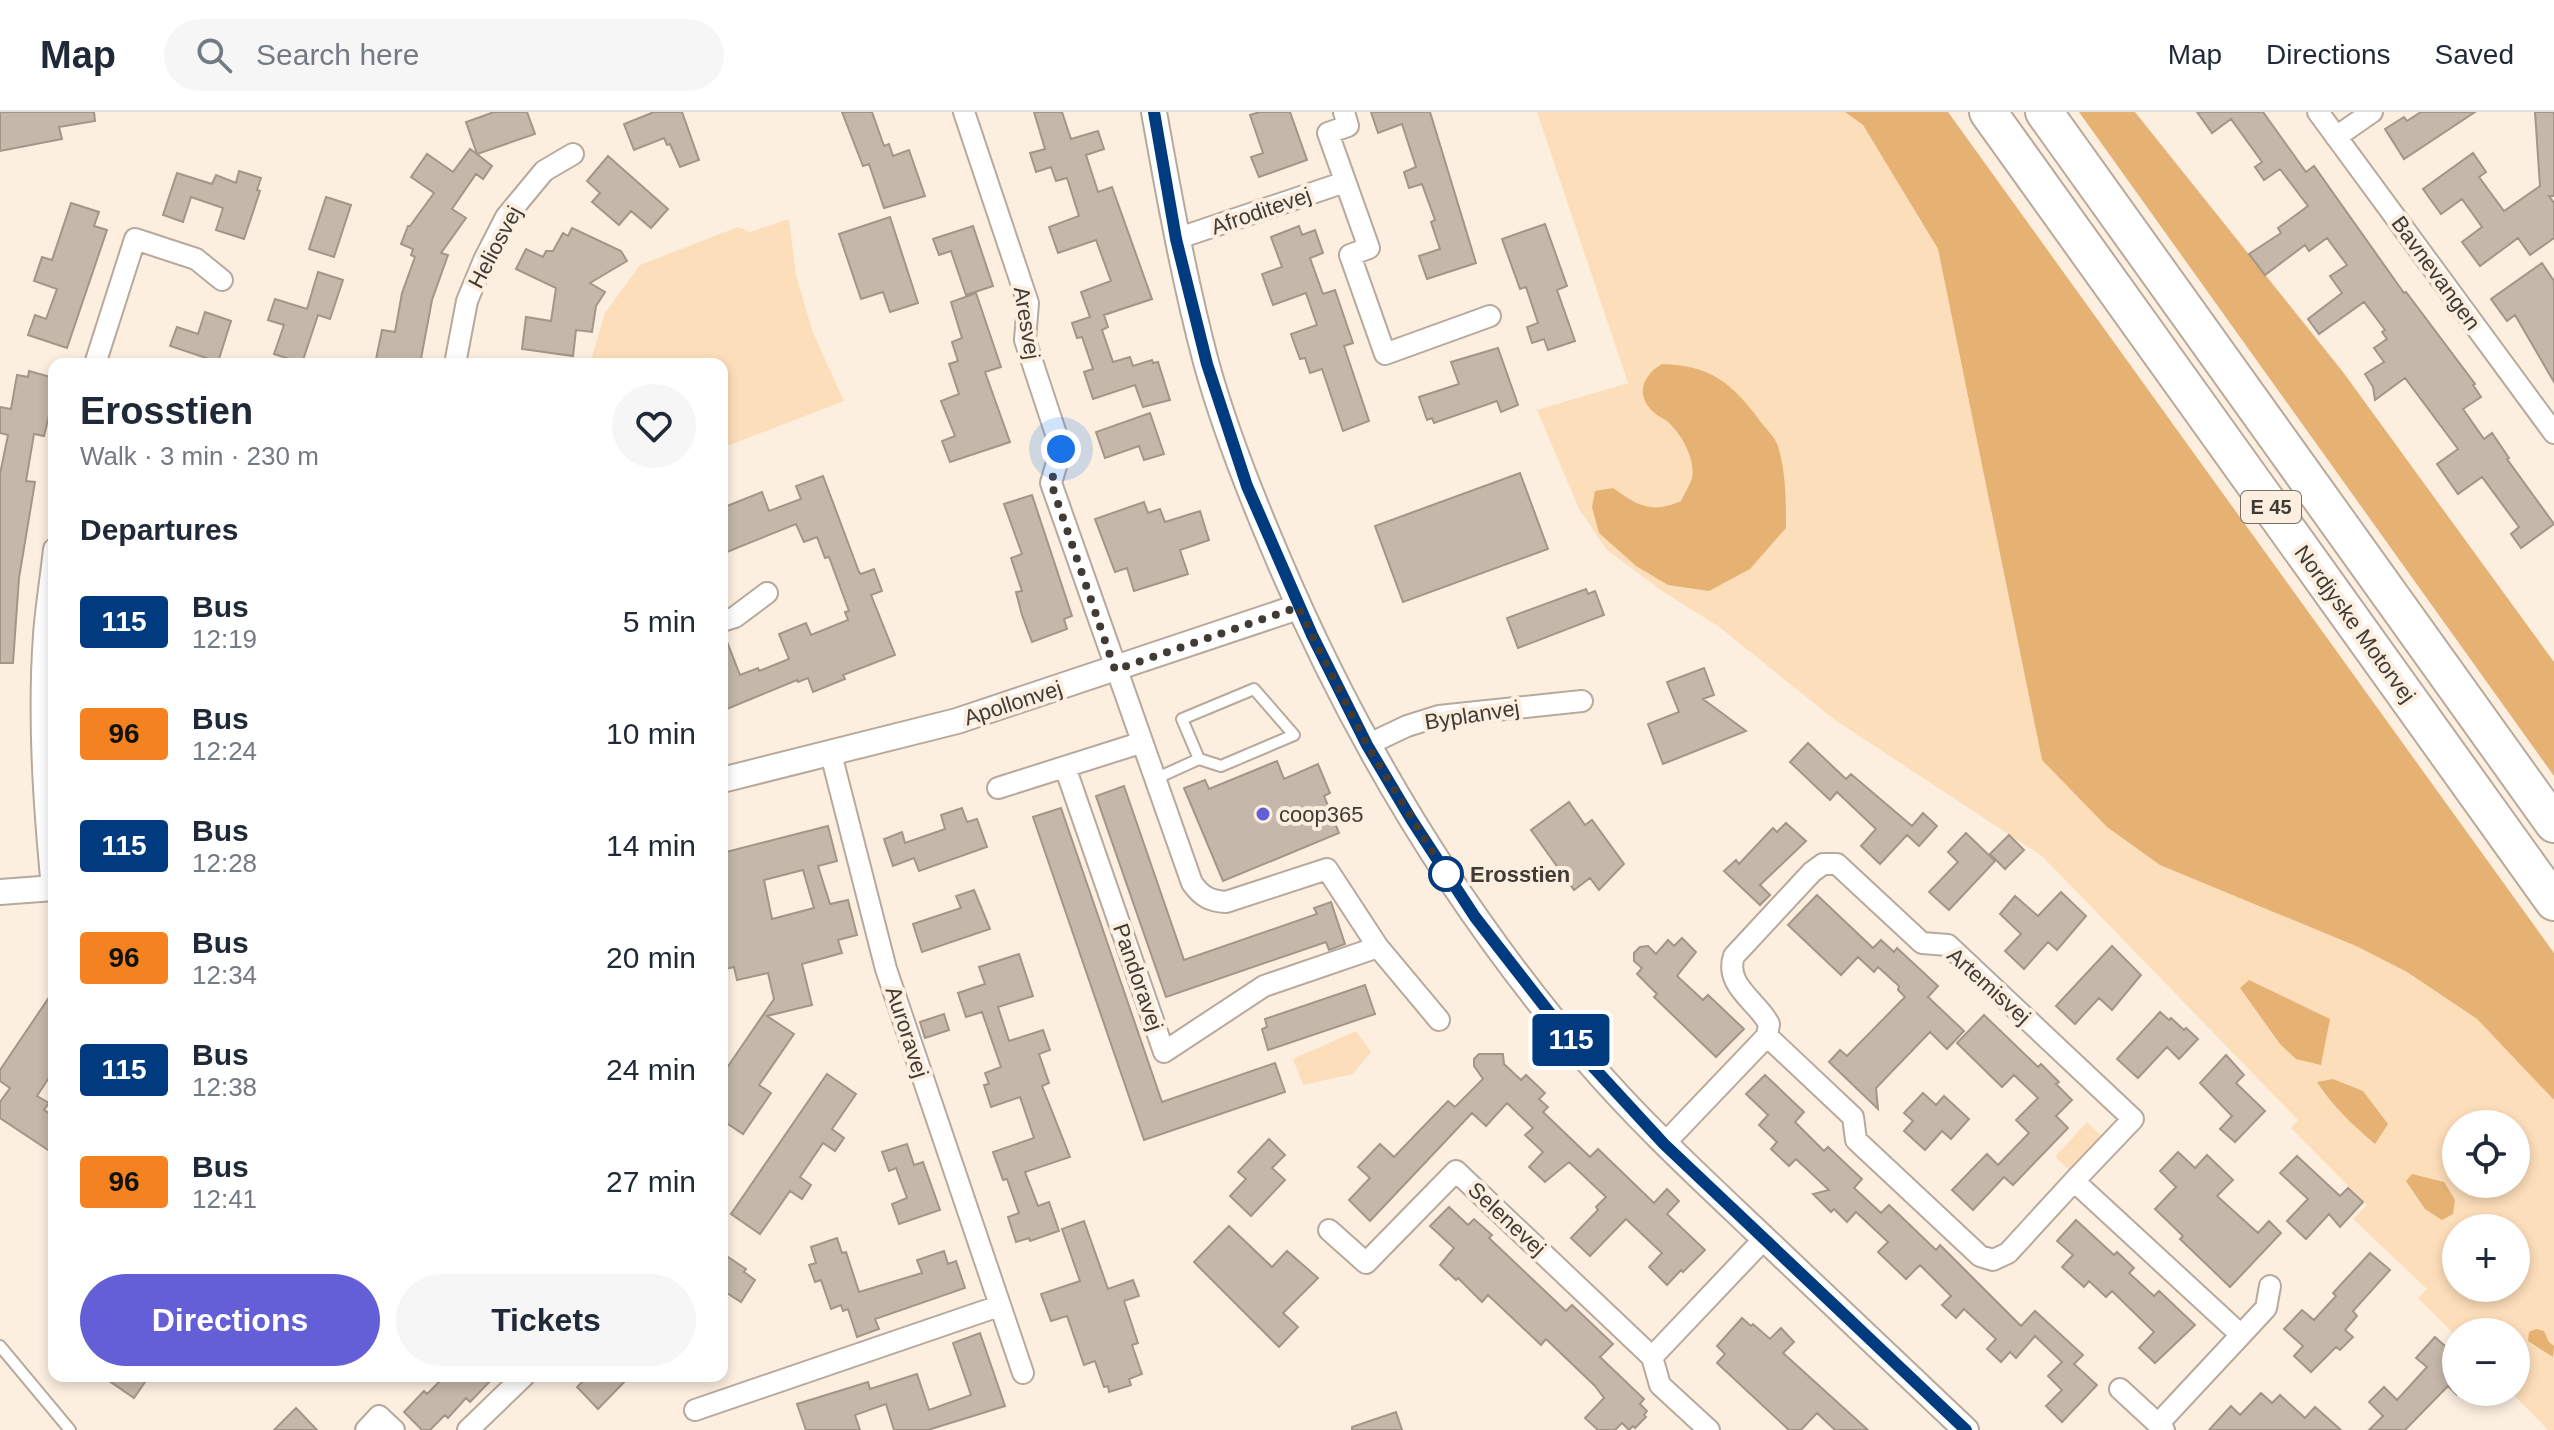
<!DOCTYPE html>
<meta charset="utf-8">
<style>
:root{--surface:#fff;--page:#f6f6f7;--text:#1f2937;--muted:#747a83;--line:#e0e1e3;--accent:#645ed7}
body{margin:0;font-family:Helvetica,sans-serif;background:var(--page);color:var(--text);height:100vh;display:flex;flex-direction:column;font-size:30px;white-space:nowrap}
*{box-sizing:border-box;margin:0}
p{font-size:26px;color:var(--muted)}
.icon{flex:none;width:44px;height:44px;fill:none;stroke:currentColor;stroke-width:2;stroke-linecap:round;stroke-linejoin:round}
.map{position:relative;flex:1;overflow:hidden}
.drawer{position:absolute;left:48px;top:246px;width:680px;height:1024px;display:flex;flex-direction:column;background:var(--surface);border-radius:16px;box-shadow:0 4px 12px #0003}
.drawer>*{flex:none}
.badge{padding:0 16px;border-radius:6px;font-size:28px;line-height:52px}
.tools{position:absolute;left:2442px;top:998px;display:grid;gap:16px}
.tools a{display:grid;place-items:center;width:88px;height:88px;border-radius:50%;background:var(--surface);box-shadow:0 4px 12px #0003;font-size:40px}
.you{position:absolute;width:40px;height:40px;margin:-20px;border:6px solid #fff;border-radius:50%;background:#1a73e8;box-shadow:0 0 0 12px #1a73e833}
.map>.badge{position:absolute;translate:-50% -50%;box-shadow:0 0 0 4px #fff}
h2{padding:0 32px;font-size:30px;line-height:72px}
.round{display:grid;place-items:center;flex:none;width:84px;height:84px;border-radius:42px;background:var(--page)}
.head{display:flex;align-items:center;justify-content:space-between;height:136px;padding:0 32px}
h1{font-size:38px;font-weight:700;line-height:60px}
.cta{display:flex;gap:16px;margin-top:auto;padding:16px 32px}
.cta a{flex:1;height:92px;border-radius:48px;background:var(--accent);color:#fff;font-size:32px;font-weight:700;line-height:92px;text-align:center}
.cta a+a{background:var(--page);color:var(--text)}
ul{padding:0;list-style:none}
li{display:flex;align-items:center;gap:24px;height:112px;padding:0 32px}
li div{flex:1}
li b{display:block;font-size:30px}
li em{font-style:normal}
li .badge{min-width:88px;font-weight:700;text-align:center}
header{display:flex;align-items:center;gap:48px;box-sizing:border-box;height:112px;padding:0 40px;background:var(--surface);border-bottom:2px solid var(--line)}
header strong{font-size:38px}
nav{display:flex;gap:44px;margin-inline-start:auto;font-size:28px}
.search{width:560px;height:72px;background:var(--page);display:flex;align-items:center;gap:20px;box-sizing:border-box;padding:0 28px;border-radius:44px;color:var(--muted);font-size:30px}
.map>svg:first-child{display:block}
</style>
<header>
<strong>Map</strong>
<div class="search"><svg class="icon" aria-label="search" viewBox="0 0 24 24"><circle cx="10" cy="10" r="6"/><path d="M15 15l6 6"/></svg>Search here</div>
<nav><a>Map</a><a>Directions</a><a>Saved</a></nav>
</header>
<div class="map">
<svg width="2554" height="1318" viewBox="0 0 2554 1318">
<rect width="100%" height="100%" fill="#fcefe0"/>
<path fill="#fddeba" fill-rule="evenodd" d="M1537 0H1845L1863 13 1938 137 2042 648 2356 834 2407 860 2477 907 2554 988V1318H2548L2511 1280H2516V1220H2456V1224L2418 1186 2427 1177 2353 1107 2367 1093 2291 1016 2298 1008 2043 745 1835 608 1718 514 1665 481 1607 438 1579 397 1537 298 1628 271ZM2456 1012H2516V1072H2456ZM2456 1116H2516V1176H2456Z
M789 107 796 163 813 221 844 289 722 336V252H590L605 201 640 153 738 115 750 120Z
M1356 919 1371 940 1353 962 1303 973 1293 947Z
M2087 1010 2102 1025 2070 1059 2055 1045Z"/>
<path fill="#e5b274" d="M1845 0H1948L2554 841V988L2477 907 2407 860 2356 834 2160 753 2107 715 2042 648 1938 137 1863 13Z
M2079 0H2135L2343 260 2554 550V664Z
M1662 252C1710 253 1732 271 1760 309 1766 317 1775 325 1778 334 1786 361 1786 388 1786 416L1750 457 1709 479 1668 473 1636 454 1599 421 1592 395 1595 379 1613 376C1638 394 1652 402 1681 389 1684 382 1690 373 1692 366 1696 348 1681 321 1667 309 1664 307 1660 305 1657 303 1635 286 1640 265 1662 252Z
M2249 868 2330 907 2321 953 2296 947 2280 932 2240 876Z
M2333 967 2363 979 2388 1012 2375 1032C2353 1013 2333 995 2317 970Z
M2412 1062 2444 1070 2455 1088 2453 1102 2442 1108 2425 1097 2406 1069Z
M2536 1217 2544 1219 2549 1230 2554 1234 2553 1245 2528 1229 2529 1220Z"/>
<path fill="#c5b8aa" stroke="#a39688" stroke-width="2" fill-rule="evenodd" d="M0 0H94L95 9 59 15 62 27 0 39Z
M494 0H527L535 22 477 42 492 54 483 67 476 62 452 97 466 106 441 141 448 143 432 188 420 252H375L382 218 395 220 402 181 415 145 411 143 413 137 401 132 408 114H410L434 81 411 65 427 42 453 60 470 37 477 42 466 10Z
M654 0H682L699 48 680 55 670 32 667 33 664 26 634 38 624 12Z
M842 0H872L884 34 889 32 893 44 909 38 925 84 884 96 869 52 863 54Z
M1034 0H1062L1071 27 1098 19 1104 37 1086 43 1098 80 1112 75 1152 187 1104 203 1108 215 1102 218 1113 250 1130 245 1133 254 1152 248 1153 251 1158 250 1170 288 1143 295 1135 273 1093 287 1084 260 1093 257 1082 225 1077 226 1072 211 1090 205 1081 180 1111 169 1096 128 1058 141 1049 115 1079 104 1067 66 1056 69 1051 55 1036 60 1030 41 1045 37Z
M1260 0H1290L1307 48 1259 65 1251 45 1263 41 1250 3Z
M1371 0H1430L1476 151 1427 167 1419 144 1440 137 1431 110 1435 108 1422 72 1409 76 1404 60 1416 55 1402 12 1378 21Z
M2197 0H2263L2306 60 2314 54 2404 181 2406 180 2475 272 2473 273 2481 285 2463 297 2484 327 2492 321 2509 346 2507 347 2554 412 2521 436 2511 422 2519 415 2482 365 2458 382 2437 352 2458 337 2405 266 2375 288 2373 275 2365 262 2384 250 2374 236 2387 227 2382 220 2385 218 2364 190 2319 222 2308 207 2342 181 2330 164 2347 153 2327 126 2309 139 2305 133 2265 163 2249 142 2281 121 2278 116 2308 94 2280 57 2264 68 2255 55 2262 50 2231 7 2212 21Z
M2421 0H2475L2404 47 2385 17 2404 5 2407 9Z
M2535 0H2554V84H2549L2554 91V126L2530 143 2518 126 2480 154 2462 130 2482 115 2462 87 2441 102 2423 77 2473 41 2486 60 2479 65 2504 99 2540 74Z
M608 44 668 97 651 116 631 99 619 113 592 90 600 81 587 69Z
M239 59 261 66 257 78 260 79 244 127 216 118 223 96 191 85 183 110 163 103 177 61 212 72 216 63 236 71Z
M326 85 351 93 334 145 309 137Z
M71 91 99 100 94 114 107 118 67 236 28 223 35 203 46 207 57 177 34 169 42 145 52 148Z
M890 105 918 191 890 200 883 180 861 187 839 122Z
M1545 112 1567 174 1557 178 1575 229 1548 238 1544 227 1532 231 1527 215 1538 211 1526 175 1520 177 1502 127Z
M973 114 993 174 966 183 951 139 939 143 933 127Z
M1299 114 1302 123 1315 118 1323 141 1310 146 1323 182 1335 178 1353 231 1344 234 1369 309 1343 319 1322 257 1310 261 1305 246 1300 247 1291 222 1317 213 1306 181 1273 193 1262 162 1282 155 1271 125Z
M572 116 621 139 627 149 590 171 605 180 596 194 592 220 576 218 573 244 522 237 526 205 551 209 556 176 516 157 526 137 543 145 546 139H553L563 121 568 124Z
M2542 151 2554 169V270L2515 203 2507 209 2491 187Z
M318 160 343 168 330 207 318 203 302 251 274 242 284 213 268 208 275 187 307 197Z
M976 181 1001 255 985 260 1010 330 950 350 942 329 955 324 941 289 959 282 949 252 958 249 952 230 962 226 951 190Z
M205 200 231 209 218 250 170 234 177 215 198 222Z
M1498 236 1518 293 1501 300 1497 289 1434 311 1432 306 1427 308 1419 285 1459 272 1451 250Z
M29 259 54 266V283L44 324 34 322 26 369 35 370 19 466 13 551H0V362L8 323 0 321V295L11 297 17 263 28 265Z
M1150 301 1164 342 1144 348 1139 334 1105 346 1096 320Z
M1520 361 1548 437 1403 490 1375 414Z
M823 364 859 460 861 462 874 457 882 479 871 483 895 543 843 563 845 567 813 580 808 566 798 570 797 568 722 599V522H724L740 563 758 556 759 559 789 547 779 522 806 511 811 523 848 508 845 500 849 499 829 445 825 446 817 425 804 430 796 412 722 442V396L762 380 769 399 801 387 796 374Z
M1032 383 1072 504 1064 507 1067 517 1032 530 1022 503 1016 480 1022 479 1011 446 1022 442 1004 392Z
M1144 390 1148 401 1160 397 1165 410 1200 399 1209 428 1180 438 1188 462 1134 479 1127 456 1115 460 1095 407Z
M1586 477 1588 482 1595 479 1604 503 1518 536 1507 506Z
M1704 556 1714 583 1703 587 1746 619 1663 652 1648 612 1679 600 1667 570Z
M1808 631 1846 667 1851 662 1912 714 1923 701 1937 714 1919 734 1907 723 1880 752 1861 734 1876 717 1837 680 1830 688 1790 650Z
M1277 649 1284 667 1318 652 1330 681 1324 684 1339 721 1223 769 1184 676 1205 668 1209 677Z
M1124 674 1184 848 1317 802 1314 796 1331 790 1345 832 1329 838 1326 830 1166 885 1096 684Z
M1569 690 1585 713 1592 708 1624 752 1599 778 1590 766 1574 778 1531 718Z
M962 696 967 710 977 707 987 735 919 759 914 746 893 754 884 727 902 720 905 731 945 717 941 703Z
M1061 696 1162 990 1275 951 1285 980 1144 1028 1033 705Z
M1786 711 1806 729 1760 773 1770 783 1760 793 1724 759 1736 748 1739 752 1773 716 1777 720Z
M828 714 837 749 818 754 830 792 848 788 857 823 838 828 842 841 802 852 812 893 767 904 794 922 759 973 771 981 743 1022 722 1008V963L774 887 768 861 737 868 734 855 722 858V741ZM803 758 814 796 772 807 764 768Z
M1966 721 1995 749 1949 798 1929 780 1958 750 1948 740Z
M2009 723 2024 738 2005 757 1990 742Z
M974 778 990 817 922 840 913 812 961 796 956 784Z
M2061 780 2086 804 2057 838 2048 830 2024 857 2005 839 2021 822 2000 802 2015 784 2038 804Z
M1817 783 1873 836 1881 828 1894 840 1897 836 1938 874 1928 885 1964 919 1947 937 1930 920 1876 976 1878 997 1829 950 1840 938 1847 944 1905 885 1898 878 1899 874 1878 855 1874 860 1858 845 1841 863 1788 813Z
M1682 826 1696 840 1677 864 1703 888 1708 883 1744 917 1716 945 1654 885 1657 882 1637 862 1642 856 1634 849V841L1640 835 1648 834 1656 842 1668 828 1674 834Z
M2112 834 2141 863 2112 898 2099 886 2075 912 2056 894Z
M1019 842 1033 884 998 895 1009 929 1043 918 1050 938 1039 942 1049 971 1042 974 1070 1045 1025 1060 1038 1094 1049 1090 1059 1119 1030 1129 1029 1126 1016 1130 1008 1105 1019 1101 1007 1067 1003 1068 993 1040 1034 1026 1020 985 991 995 984 973 989 972 985 961 1001 955 982 900 966 905 958 881 985 872 979 855Z
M1365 873 1375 902 1268 938 1262 917 1267 915 1265 907Z
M54 878V958L37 984 49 991 44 998 54 1004V1042L0 1006V990L10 976 0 969V958Z
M2160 900 2169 908 2171 906 2184 918 2186 916 2198 927 2179 947 2167 935 2138 966 2117 947Z
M944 902 949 918 925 926 920 910Z
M1984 903 2038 955 2041 952 2059 970 2056 972 2072 988 2056 1004 2068 1016 2013 1073 2004 1065 1973 1098 1952 1078 1987 1042 1998 1053 2029 1021 2016 1008 2038 986 2014 963 2002 975 1957 931Z
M1479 942H1503L1504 952 1521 968 1526 963 1545 981 1539 987 1548 995 1543 1000 1590 1045 1598 1037 1654 1091 1667 1077 1679 1089 1667 1102 1705 1138 1683 1160 1681 1158 1667 1173 1649 1155 1662 1141 1626 1107 1590 1144 1571 1126 1598 1098 1596 1095 1606 1085 1569 1050 1545 1070 1529 1055 1543 1040 1525 1023 1533 1016 1507 991 1486 1014 1472 1001 1370 1109 1349 1088 1370 1066 1358 1055 1380 1032 1394 1045 1448 989 1455 995 1483 967 1474 954V947Z
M2226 943 2244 963 2236 971 2265 999 2235 1030 2220 1017 2232 1004 2200 971Z
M827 962 856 982 832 1017 844 1026 835 1039 823 1031 800 1065 811 1073 802 1087 790 1079 760 1122 731 1102Z
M1765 963 1804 1000 1795 1010 1824 1039 1828 1035 1862 1067 1854 1076 1881 1101 1889 1093 1936 1138 1940 1133 2021 1214 2035 1199 2083 1243 2074 1252 2097 1273 2062 1310 2046 1294 2062 1278 2048 1264 2062 1250 2035 1224 2016 1246 2010 1240 2001 1250 1987 1237 1996 1227 1964 1197 1956 1206 1942 1193 1951 1184 1920 1153 1906 1167 1878 1140 1888 1130 1856 1100 1847 1110 1834 1097 1831 1100 1813 1082 1829 1078 1796 1047 1789 1054 1771 1037 1777 1030 1759 1013 1768 1003 1746 982Z
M1923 981 1936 993 1944 984 1969 1007 1951 1027 1942 1019 1925 1038 1904 1019 1913 1009 1904 1001Z
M1269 1027 1285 1043 1272 1056 1285 1068 1251 1104 1230 1084 1246 1067 1238 1060Z
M907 1032 914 1053 923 1050 940 1098 899 1112 892 1092 907 1086 896 1056 889 1059 882 1040Z
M2178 1040 2195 1056 2207 1043 2233 1068 2217 1084 2258 1121 2269 1109 2281 1121 2230 1175 2180 1127 2183 1124 2155 1097 2176 1075 2160 1059Z
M2297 1044 2340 1084 2348 1076 2363 1090 2340 1115 2329 1102 2306 1127 2287 1109 2308 1087 2280 1061Z
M1449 1095 1468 1113 1474 1107 1492 1123 1489 1126 1566 1199 1572 1193 1613 1232 1600 1245 1644 1287 1640 1292 1647 1299 1644 1303 1646 1305 1635 1316 1633 1314 1629 1318 1622 1311 1615 1318H1598L1585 1306 1604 1286 1595 1274 1546 1227 1541 1233 1488 1183 1482 1190 1458 1166 1456 1168 1440 1153 1454 1136 1430 1114Z
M2076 1108 2114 1143 2117 1140 2134 1156 2129 1161 2154 1184 2159 1179 2195 1213 2155 1251 2139 1236 2154 1220 2112 1179 2106 1185 2089 1169 2084 1175 2062 1155 2073 1143 2057 1129Z
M1084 1109 1108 1177 1133 1168 1139 1184 1124 1189 1138 1231 1132 1233 1142 1262 1129 1267 1131 1273 1109 1280 1108 1274 1104 1275 1095 1249 1084 1253 1067 1204 1051 1209 1041 1182 1080 1169 1062 1117Z
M1229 1114 1272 1155 1287 1139 1318 1166 1283 1201 1298 1215 1279 1235 1194 1150Z
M837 1126 842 1141 846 1140 859 1180 922 1161 917 1148 944 1139 948 1152 956 1149 965 1176 875 1207 879 1217 857 1225 848 1197 843 1199 841 1193 831 1197 821 1168 815 1170 809 1153 816 1151 811 1135Z
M722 1141 746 1157 744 1160 755 1168 741 1190 722 1178Z
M2370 1141 2390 1158 2353 1199 2357 1204 2345 1218 2353 1225 2340 1238 2336 1235 2311 1260 2294 1244 2303 1234 2284 1217 2302 1198 2314 1208 2336 1184 2333 1181Z
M1742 1206 1751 1214 1753 1212 1770 1227 1781 1216 1794 1230 1783 1241 1868 1318H1835L1817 1301 1801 1318H1789L1717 1251 1725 1242 1717 1234Z
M980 1221 1005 1294 928 1318H894L886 1292 855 1303 860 1318H806L797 1292 868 1270 870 1277 917 1262 929 1298 971 1283 953 1231Z
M2435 1225 2456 1244V1282L2448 1274 2405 1318H2369L2383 1304 2369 1290 2384 1275 2397 1288 2427 1255 2416 1246Z
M102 1264H149L134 1286Z
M445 1264H495L470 1290 466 1286 448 1306 445 1303 430 1318H422L404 1300 424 1279 427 1282Z
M588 1264H630L598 1297 577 1275Z
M2261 1281 2272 1291 2280 1283 2305 1306 2315 1295 2341 1318H2209L2231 1294 2240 1303Z
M296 1296 317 1318H274Z
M1396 1300 1402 1318H1352V1315Z"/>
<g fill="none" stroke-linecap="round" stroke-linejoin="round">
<g stroke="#b7aa9c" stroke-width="14">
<path id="service" d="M1155 667 1199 647 1182 607 1254 577 1294 623 1221 654 1199 647
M0 1234 70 1318"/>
</g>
<g stroke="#b7aa9c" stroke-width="24">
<path id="minor" d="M964 0 1028 191 1025 228 1061 337 1051 371 1192 771C1202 785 1210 789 1226 790L1327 757 1378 835 1439 908
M1344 0 1348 14 1328 21 1369 136 1350 143 1385 242 1490 204
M2318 0 2554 321
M2336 25 2372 0
M1176 127 1345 70
M95 252 135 127 196 147 222 168
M455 252 467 189 484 148 506 105 544 59 573 42
M722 509 735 505 767 481
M1367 633 1407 614 1439 604 1582 589
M831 642 886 857 1023 1261
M1065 655 1164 940 1264 874 1378 835
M998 676 1140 631
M52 776C44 693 38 607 44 523 46 495 51 466 54 437
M1767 924 1769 912C1757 889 1724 873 1734 844L1812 760 1823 752H1837L1922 831 1948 833 2133 1007 2074 1069
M1664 1032 1767 924 1853 1005 1856 1028 1980 1144 1993 1148 2008 1141 2074 1069 2241 1223 2158 1312 2164 1318
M1329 1118 1366 1151 1456 1059 1652 1245 1660 1273 1709 1318
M2241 1223 2266 1196 2270 1174
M1652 1245 1764 1127
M2120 1277 2158 1312
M695 1298 999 1194
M366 1318 379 1304 394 1318
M468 1318 524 1264"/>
</g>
<g stroke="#b7aa9c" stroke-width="28">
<path id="tertiary" d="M1154 0C1169 84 1184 167 1206 250 1224 316 1250 381 1277 444 1354 626 1456 795 1584 945 1636 1006 1694 1060 1752 1115 1823 1183 1895 1250 1966 1318
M722 668 957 609 1298 495
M0 780 54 776"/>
</g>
<g stroke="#b7aa9c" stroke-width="40">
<path id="motorway" d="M1988 0 2554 790
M2044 0 2554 712"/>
</g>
<use href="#service" stroke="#fff" stroke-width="10"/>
<use href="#minor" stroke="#fff" stroke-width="20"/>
<use href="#tertiary" stroke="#fff" stroke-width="24"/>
<use href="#motorway" stroke="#fff" stroke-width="36"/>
</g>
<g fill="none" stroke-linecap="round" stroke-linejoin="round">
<g stroke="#fff" stroke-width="18">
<path id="line" d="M1154 0 1176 127 1207 252 1247 374 1312 523 1367 633 1411 707 1475 805 1584 945 1664 1032 1966 1318"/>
</g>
<use href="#line" stroke="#003b80" stroke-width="12"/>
<path stroke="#413b35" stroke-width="8" stroke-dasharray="0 14.4" d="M1061 337 1051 371 1115 558 1298 495 1367 633 1446 762"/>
</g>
<circle fill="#645ed7" stroke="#fcefe0" stroke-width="3" cx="1263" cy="702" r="8"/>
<circle fill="#fff" stroke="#003b80" stroke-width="4" cx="1446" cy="762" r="16"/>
<g text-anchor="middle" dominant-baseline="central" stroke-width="8" stroke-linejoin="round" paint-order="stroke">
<rect fill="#fcefe0" stroke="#797168" stroke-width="2" x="2241" y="379" width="60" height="32" rx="6"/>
<g font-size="20" font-weight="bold" fill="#413b35">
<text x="2271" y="395">E 45</text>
</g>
<g font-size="22" fill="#413b35" stroke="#fcefe0">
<text transform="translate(1261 99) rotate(-19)">Afroditevej</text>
<text transform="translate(495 135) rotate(-62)">Heliosvej</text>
<text transform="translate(2436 161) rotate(54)">Bavnevangen</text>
<text transform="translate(1027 211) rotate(81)">Aresvej</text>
<text transform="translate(2355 512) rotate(54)">Nordjyske Motorvej</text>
<text transform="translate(1013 591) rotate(-18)">Apollonvej</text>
<text transform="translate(1472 603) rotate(-9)">Byplanvej</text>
<text transform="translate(1138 865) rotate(71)">Pandoravej</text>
<text transform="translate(1989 874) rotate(42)">Artemisvej</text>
<text transform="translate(907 920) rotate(72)">Auroravej</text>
<text transform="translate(1507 1107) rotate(43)">Selenevej</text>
</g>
<g font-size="22" fill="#413b35" stroke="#fcefe0" text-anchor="start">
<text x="1279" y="702">coop365</text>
</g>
<g font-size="22" font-weight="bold" fill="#413b35" stroke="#fcefe0" text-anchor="start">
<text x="1470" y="762">Erosstien</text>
</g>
</g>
</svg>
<div class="tools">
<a><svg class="icon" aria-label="locate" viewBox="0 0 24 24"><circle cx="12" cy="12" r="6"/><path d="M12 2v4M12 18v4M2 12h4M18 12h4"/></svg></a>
<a>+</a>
<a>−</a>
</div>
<div class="you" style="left:1061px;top:337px"></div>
<b class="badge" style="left:1571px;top:928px;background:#003b80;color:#fff">115</b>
<section class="drawer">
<div class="head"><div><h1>Erosstien</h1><p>Walk · 3 min · 230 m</p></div><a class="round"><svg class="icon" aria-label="heart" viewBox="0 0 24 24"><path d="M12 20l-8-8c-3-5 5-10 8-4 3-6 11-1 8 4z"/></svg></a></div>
<h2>Departures</h2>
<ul>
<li><span class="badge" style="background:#003b80;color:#fff">115</span><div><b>Bus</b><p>12:19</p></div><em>5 min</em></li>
<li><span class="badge" style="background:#f58220;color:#111">96</span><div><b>Bus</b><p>12:24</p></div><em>10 min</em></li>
<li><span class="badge" style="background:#003b80;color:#fff">115</span><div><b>Bus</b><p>12:28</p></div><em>14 min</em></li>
<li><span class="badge" style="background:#f58220;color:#111">96</span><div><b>Bus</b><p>12:34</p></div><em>20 min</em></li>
<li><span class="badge" style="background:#003b80;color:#fff">115</span><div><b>Bus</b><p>12:38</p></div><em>24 min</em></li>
<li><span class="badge" style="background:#f58220;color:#111">96</span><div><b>Bus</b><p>12:41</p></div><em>27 min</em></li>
</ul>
<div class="cta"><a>Directions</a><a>Tickets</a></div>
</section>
</div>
